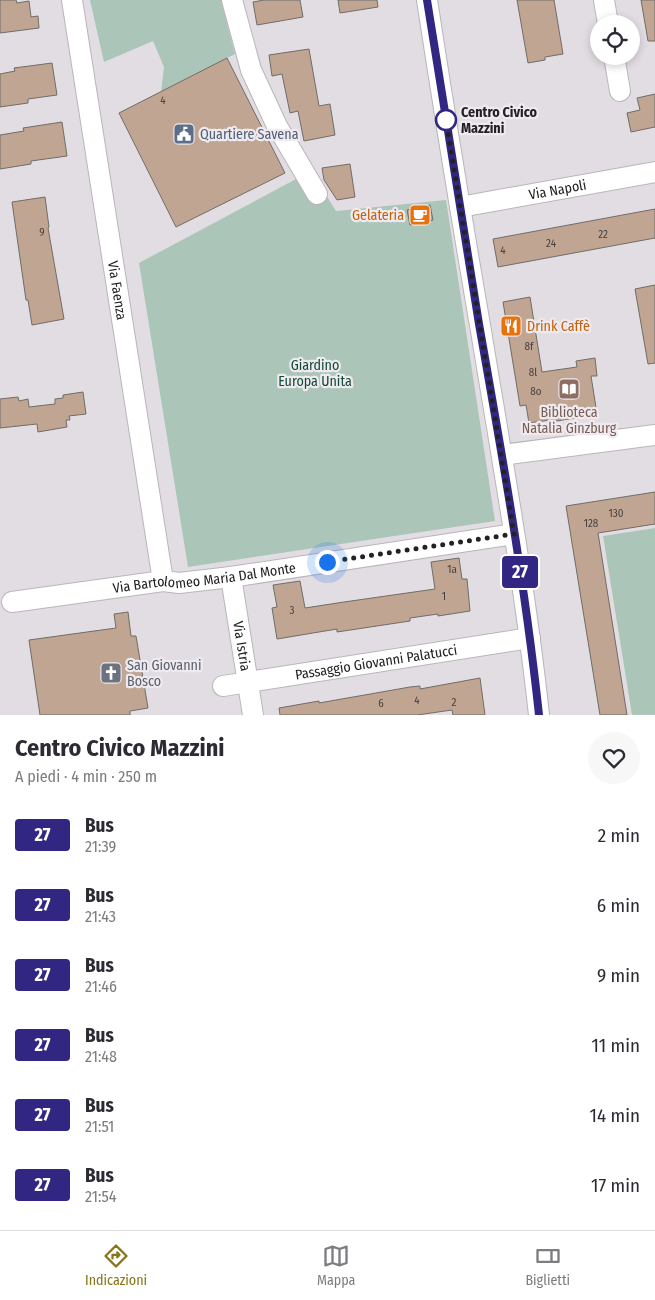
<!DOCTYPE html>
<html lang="it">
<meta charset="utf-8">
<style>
:root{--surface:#fff;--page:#f7f7f7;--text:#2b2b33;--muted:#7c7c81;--line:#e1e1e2;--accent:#897417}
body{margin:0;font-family:"Fira Sans Condensed",sans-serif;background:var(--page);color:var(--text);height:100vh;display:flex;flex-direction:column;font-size:19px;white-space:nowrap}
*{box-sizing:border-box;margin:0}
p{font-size:16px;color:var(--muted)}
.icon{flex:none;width:28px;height:28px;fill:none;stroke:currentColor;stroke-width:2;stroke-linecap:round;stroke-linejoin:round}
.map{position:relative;height:715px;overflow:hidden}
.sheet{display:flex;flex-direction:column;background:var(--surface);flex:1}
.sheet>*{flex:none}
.badge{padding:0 10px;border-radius:4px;font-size:18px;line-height:32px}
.buttons{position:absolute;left:590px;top:15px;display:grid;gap:10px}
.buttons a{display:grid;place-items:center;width:50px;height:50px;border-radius:50%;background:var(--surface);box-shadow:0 2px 8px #0003;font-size:25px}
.you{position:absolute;width:25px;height:25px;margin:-12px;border:4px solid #fff;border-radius:50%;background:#1a73e8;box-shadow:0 0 0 8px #1a73e833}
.map>.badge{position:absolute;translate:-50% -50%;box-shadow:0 0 0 2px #fff}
.round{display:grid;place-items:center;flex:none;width:52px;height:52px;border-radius:26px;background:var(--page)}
.summary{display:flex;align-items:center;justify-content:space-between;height:85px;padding:0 15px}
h1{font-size:24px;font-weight:700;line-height:38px}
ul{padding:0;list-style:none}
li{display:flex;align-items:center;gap:15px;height:70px;padding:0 15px}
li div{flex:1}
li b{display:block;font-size:19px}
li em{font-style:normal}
li .badge{min-width:55px;font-weight:700;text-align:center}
.menu{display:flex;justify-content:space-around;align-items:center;height:70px;border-top:1px solid var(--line);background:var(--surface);font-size:14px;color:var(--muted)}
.menu a{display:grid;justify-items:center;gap:2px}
.menu .current{color:var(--accent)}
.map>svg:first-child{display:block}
</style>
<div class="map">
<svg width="655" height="715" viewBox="0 0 655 715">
<rect width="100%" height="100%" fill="#e2dde2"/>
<path fill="#abc6b9" d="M90 0H221L235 54 161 92 164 67 153 41 104 62Z
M311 171 336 211 446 200 495 521 188 567 139 263Z
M655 528V715H632L603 536Z"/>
<path fill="#bfa592" stroke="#716c68" d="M0 0H16L17 3 29 1 31 17 38 16 39 28 0 33Z
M264 0H300L303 17 257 25 253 2Z
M338 0H377L378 7 340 13Z
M517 0H554L563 54 545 57V60L528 63Z
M641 0H655V41H648Z
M309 49 319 106 330 104 335 135 304 141 298 111 290 113 282 74 272 76 269 55Z
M227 58 285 173 176 227 119 113Z
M52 63 57 95 28 99V103L0 107V74L15 71 14 68Z
M655 94V127L631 132 627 113 640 110 637 98Z
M62 122 67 156 31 161V164L0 169V135L24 131 23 128Z
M350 164 355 197 337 200 324 180 322 168Z
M45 197 49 227 48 228 64 319 32 325 28 300H26L12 202Z
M430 205 433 220 410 225 407 210Z
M655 209V238L498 267 493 239Z
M655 285V363L648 364 635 289Z
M530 297 542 372 577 367 576 361 595 358 597 376H591L597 414 551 422 550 420 529 423 526 405 520 406 503 302Z
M83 392 86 414 69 416 70 420H66L67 427 38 432 37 424 0 428V399L18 397 19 401 28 399 29 407 55 404V399L63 398V395Z
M655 492V524L598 533 627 715H600L566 506Z
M459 558 462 579H467L470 611 438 616V614L410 618V621L337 632V629L277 639 272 608 277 607 273 585 300 581 305 608 344 602 435 589 431 562Z
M128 612 131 636H136L148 708 130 711V715H40L29 640 116 628 114 614Z
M480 678 485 715H453L452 710 417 715H280L279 708 319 701V703L410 687 420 686V689Z"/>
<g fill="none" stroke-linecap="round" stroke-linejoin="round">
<g stroke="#bab5ba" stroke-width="22">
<g id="minor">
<path id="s1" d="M72 0 163 581"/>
<path d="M232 0 251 70 277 126 317 194"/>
<path d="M427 0C444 111 462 221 481 331 502 459 525 586 539 715"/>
<path d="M604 0 608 24"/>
<path d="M614 56 620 91"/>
<path id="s2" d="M460 207 655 172"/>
<path d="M502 455 655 435"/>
<path id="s3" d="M231 577 253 715"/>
<path id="s4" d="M12 602 163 581 179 583 231 577 514 534"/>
<path id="s5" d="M223 686 530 638"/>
</g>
</g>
<use href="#minor" stroke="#fff" stroke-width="20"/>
</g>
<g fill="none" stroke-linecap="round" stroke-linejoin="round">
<g stroke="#fff" stroke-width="11">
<path id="line" d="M427 0C444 108 461 216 479 324 502 454 525 584 539 715"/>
</g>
<use href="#line" stroke="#312783" stroke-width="8"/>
<path stroke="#232123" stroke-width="5" stroke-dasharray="0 9" d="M327 562 514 534 446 120"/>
</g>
<defs>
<g id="civic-square" transform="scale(1.125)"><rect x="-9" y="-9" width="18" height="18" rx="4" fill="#5c6f8a" stroke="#efeaef"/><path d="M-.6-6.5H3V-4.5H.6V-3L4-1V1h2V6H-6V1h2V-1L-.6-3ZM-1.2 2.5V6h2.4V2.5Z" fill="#fff"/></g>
<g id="cafe-square" transform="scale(1.125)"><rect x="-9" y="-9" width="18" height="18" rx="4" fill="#e8710a" stroke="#efeaef"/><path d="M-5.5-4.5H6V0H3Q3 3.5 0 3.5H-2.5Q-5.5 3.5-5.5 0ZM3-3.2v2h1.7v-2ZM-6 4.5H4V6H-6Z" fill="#fff"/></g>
<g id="restaurant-square" transform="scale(1.125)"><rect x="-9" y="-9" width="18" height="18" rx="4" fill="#e8710a" stroke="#efeaef"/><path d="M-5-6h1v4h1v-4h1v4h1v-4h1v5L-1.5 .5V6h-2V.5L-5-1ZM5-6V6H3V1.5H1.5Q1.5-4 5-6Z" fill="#fff"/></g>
<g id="library-square" transform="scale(1.125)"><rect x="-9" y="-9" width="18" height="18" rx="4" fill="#8d6e63" stroke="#efeaef"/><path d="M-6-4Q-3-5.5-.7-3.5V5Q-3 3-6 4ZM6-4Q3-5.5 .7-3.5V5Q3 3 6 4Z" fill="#fff"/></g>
<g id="church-square" transform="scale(1.125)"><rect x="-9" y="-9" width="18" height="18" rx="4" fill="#6b7280" stroke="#efeaef"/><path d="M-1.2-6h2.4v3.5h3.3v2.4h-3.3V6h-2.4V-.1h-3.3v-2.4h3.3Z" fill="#fff"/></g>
</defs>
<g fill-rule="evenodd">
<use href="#civic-square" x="184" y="134"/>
<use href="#cafe-square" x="420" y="215"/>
<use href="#restaurant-square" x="511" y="326"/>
<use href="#library-square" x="569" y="389"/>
<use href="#church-square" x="111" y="673"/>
</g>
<circle fill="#fff" stroke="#312783" stroke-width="2.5" cx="446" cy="120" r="10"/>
<g text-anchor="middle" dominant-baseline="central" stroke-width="4.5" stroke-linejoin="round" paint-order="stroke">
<g font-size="11" fill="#4a423f">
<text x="163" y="100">4</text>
<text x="42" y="232">9</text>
<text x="603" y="234">22</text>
<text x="551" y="243">24</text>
<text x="503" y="250">4</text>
<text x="529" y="346">8f</text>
<text x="533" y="372">8l</text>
<text x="536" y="391">8o</text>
<text x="616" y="513">130</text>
<text x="591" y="523">128</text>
<text x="452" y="569">1a</text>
<text x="444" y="596">1</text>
<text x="292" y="610">3</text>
<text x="417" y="700">4</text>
<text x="454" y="702">2</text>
<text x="381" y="703">6</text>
</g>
<g font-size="14" font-weight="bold" fill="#232123" stroke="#efeaef" text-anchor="start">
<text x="461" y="112">Centro Civico<tspan x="461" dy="16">Mazzini</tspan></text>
</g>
<g font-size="14" fill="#4e5e75" stroke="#efeaef" text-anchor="start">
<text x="200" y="134">Quartiere Savena</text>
</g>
<g font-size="14" fill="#232123" stroke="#efeaef">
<text stroke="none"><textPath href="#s2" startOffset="99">Via Napoli</textPath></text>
<text stroke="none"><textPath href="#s1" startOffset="294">Via Faenza</textPath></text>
<text stroke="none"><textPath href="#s4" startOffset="194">Via Bartolomeo Maria Dal Monte</textPath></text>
<text stroke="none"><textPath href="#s3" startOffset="70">Via Istria</textPath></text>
<text stroke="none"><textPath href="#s5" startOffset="155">Passaggio Giovanni Palatucci</textPath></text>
</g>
<g font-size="14" fill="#c56008" stroke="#efeaef" text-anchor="end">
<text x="404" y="215">Gelateria</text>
<text x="527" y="326" text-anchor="start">Drink Caffè</text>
</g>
<g font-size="14" fill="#0f4b36" stroke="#efeaef">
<text x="315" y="365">Giardino<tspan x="315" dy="16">Europa Unita</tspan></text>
</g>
<g font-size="14" fill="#785e54" stroke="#efeaef">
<text x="569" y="412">Biblioteca<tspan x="569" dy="16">Natalia Ginzburg</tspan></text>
</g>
<g font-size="14" fill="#5b616d" stroke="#efeaef" text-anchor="start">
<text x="127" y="665">San Giovanni<tspan x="127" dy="16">Bosco</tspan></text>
</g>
</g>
</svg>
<div class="buttons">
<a><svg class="icon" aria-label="locate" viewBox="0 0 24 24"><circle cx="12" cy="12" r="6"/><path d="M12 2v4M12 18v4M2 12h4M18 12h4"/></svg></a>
</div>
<div class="you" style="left:327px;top:562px"></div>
<b class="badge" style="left:520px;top:572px;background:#312783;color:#fff">27</b>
</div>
<section class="sheet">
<div class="summary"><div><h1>Centro Civico Mazzini</h1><p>A piedi · 4 min · 250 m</p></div><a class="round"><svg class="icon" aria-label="heart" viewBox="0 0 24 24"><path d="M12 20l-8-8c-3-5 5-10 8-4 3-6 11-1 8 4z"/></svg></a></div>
<ul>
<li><span class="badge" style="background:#312783;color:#fff">27</span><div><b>Bus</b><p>21:39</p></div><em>2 min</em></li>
<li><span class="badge" style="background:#312783;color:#fff">27</span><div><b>Bus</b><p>21:43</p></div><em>6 min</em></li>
<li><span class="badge" style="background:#312783;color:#fff">27</span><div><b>Bus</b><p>21:46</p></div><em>9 min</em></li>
<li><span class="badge" style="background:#312783;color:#fff">27</span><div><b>Bus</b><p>21:48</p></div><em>11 min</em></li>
<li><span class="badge" style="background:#312783;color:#fff">27</span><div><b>Bus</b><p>21:51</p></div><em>14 min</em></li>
<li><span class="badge" style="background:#312783;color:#fff">27</span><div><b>Bus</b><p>21:54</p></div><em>17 min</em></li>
</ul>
</section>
<nav class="menu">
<a class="current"><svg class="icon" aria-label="directions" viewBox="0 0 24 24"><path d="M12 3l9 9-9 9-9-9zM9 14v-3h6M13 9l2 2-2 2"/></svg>Indicazioni</a>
<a><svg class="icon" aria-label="map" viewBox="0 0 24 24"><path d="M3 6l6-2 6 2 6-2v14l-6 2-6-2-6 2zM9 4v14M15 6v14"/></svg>Mappa</a>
<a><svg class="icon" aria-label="tickets" viewBox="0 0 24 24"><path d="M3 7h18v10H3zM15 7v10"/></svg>Biglietti</a>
</nav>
